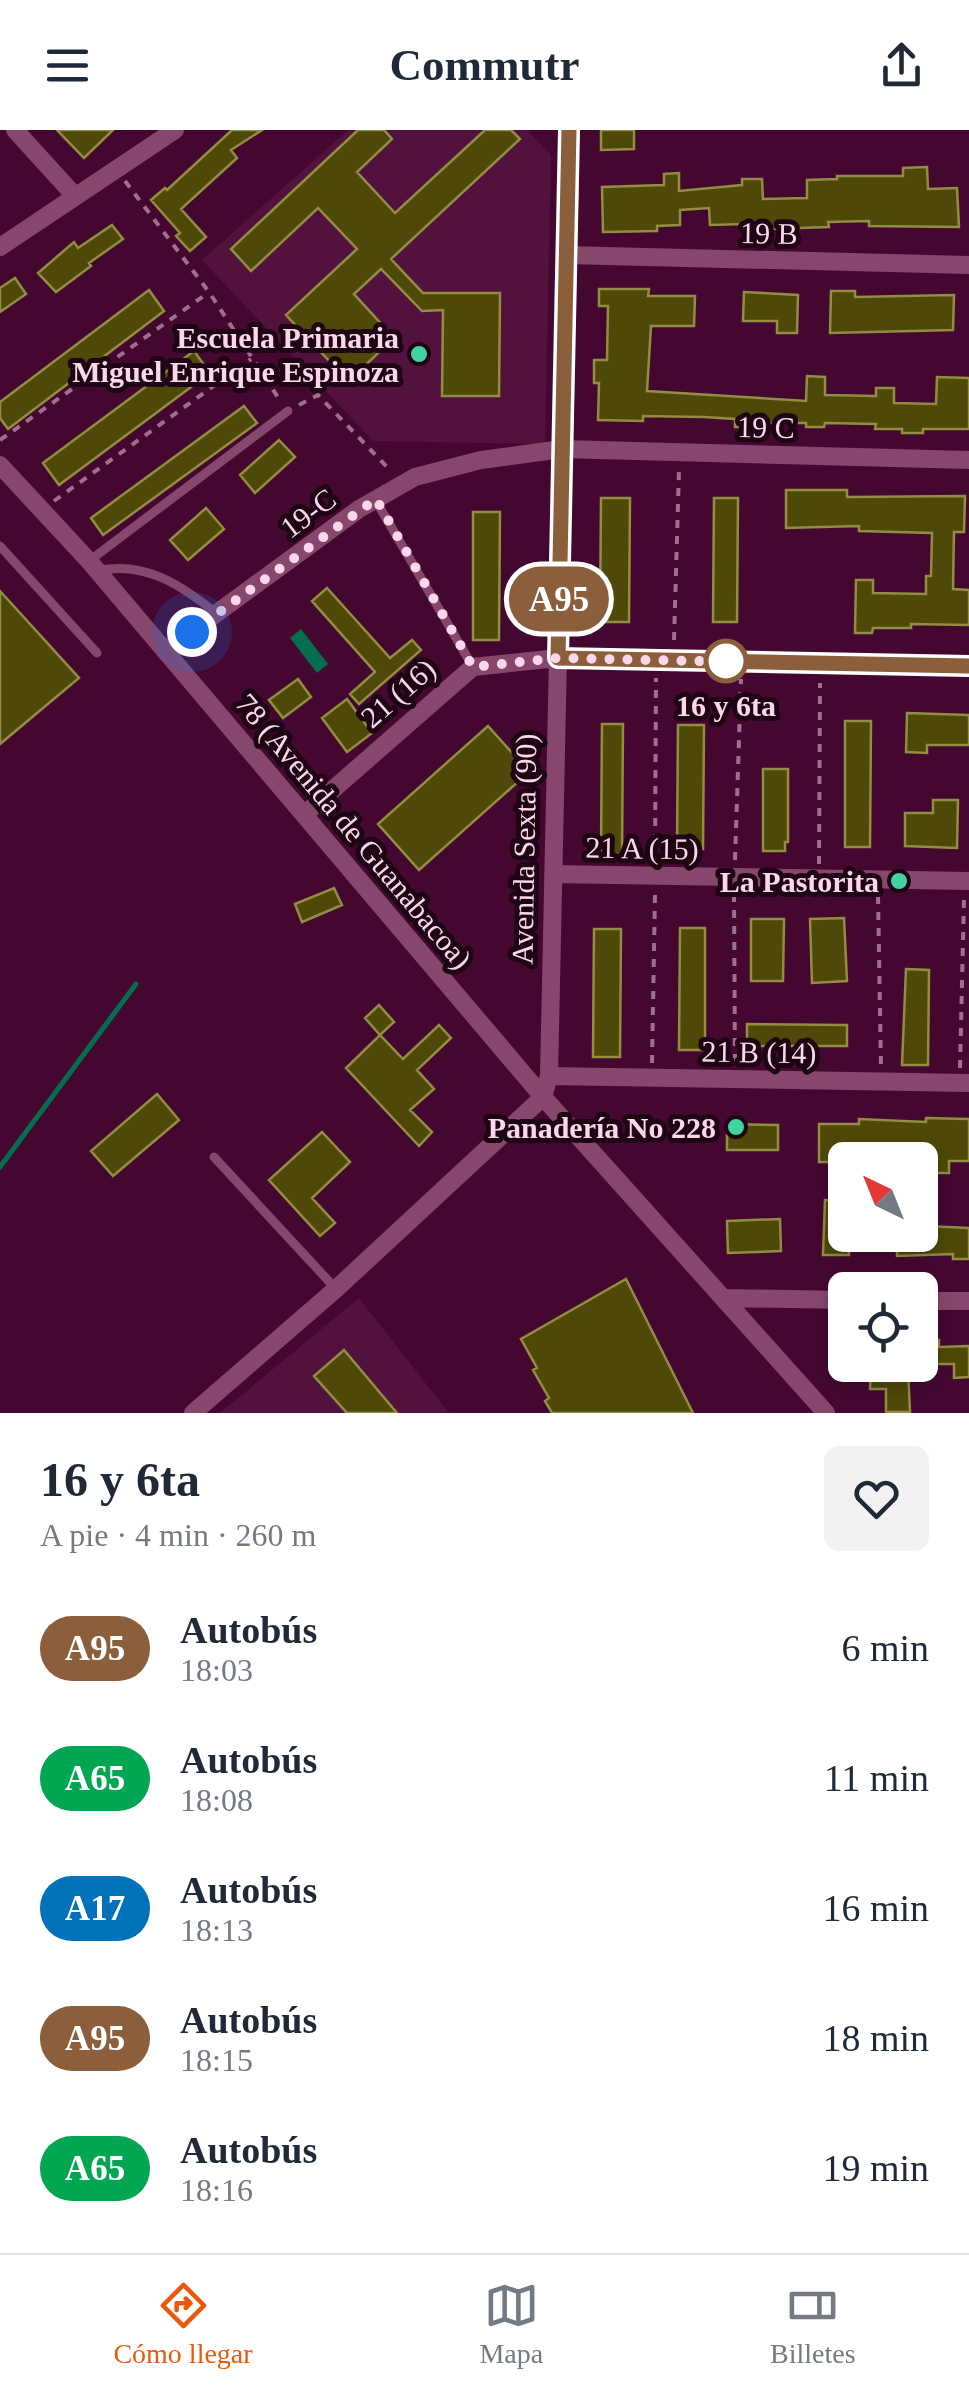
<!DOCTYPE html>
<html lang="es">
<meta charset="utf-8">
<style>
:root{--surface:#fff;--page:#f2f2f3;--text:#1f2937;--muted:#747a83;--line:#e0e1e3;--accent:#ea580c}
body{margin:0;font-family:Georgia,serif;background:var(--page);color:var(--text);height:100vh;display:flex;flex-direction:column;font-size:38px;white-space:nowrap}
*{box-sizing:border-box;margin:0}
p{font-size:32px;color:var(--muted)}
.icon{flex:none;width:55px;height:55px;fill:none;stroke:currentColor;stroke-width:2;stroke-linecap:round;stroke-linejoin:round}
.map{position:relative;height:1283px;overflow:hidden}
.drawer{display:flex;flex-direction:column;background:var(--surface);flex:1}
.drawer>*{flex:none}
.badge{padding:0 20px;border-radius:32px;font-size:35px;line-height:65px}
.needle{width:65px;rotate:317deg}
.controls{position:absolute;left:828px;top:1012px;display:grid;gap:20px}
.controls a{display:grid;place-items:center;width:110px;height:110px;border-radius:15px;background:var(--surface);box-shadow:0 5px 15px #0003;font-size:50px}
.you{position:absolute;width:50px;height:50px;margin:-25px;border:8px solid #fff;border-radius:50%;background:#1a73e8;box-shadow:0 0 0 15px #1a73e833}
.map>.badge{position:absolute;translate:-50% -50%;box-shadow:0 0 0 5px #fff}
.round{display:grid;place-items:center;flex:none;width:105px;height:105px;border-radius:15px;background:var(--page)}
.overview{display:flex;align-items:center;justify-content:space-between;height:170px;padding:0 40px}
h1{font-size:48px;font-weight:700;line-height:75px}
ul{padding:0;list-style:none}
li{display:flex;align-items:center;gap:30px;height:130px;padding:0 40px}
li div{flex:1}
li b{display:block;font-size:38px}
li em{font-style:normal}
li .badge{min-width:110px;font-weight:700;text-align:center}
header{display:flex;justify-content:space-between;align-items:center;height:130px;padding:0 40px;background:var(--surface);font-size:45px;font-weight:700}
.dock{display:flex;justify-content:space-around;align-items:center;height:140px;border-top:2px solid var(--line);background:var(--surface);font-size:28px;color:var(--muted)}
.dock a{display:grid;justify-items:center;gap:5px}
.dock .on{color:var(--accent)}
.map>svg:first-child{display:block}
</style>
<header><svg class="icon" aria-label="menu" viewBox="0 0 24 24"><path d="M4 6h16M4 12h16M4 18h16"/></svg>Commutr<svg class="icon" aria-label="share" viewBox="0 0 24 24"><path d="M12 15V3M7 8l5-5 5 5M5 13v7h14v-7"/></svg></header>
<div class="map">
<svg width="969" height="1283" viewBox="0 0 969 1283">
<rect width="100%" height="100%" fill="#440830"/>
<path fill="#53113d" d="M348 0H527L551 25 545 314 373 311 202 130Z
M359 1168 449 1283H220Z"/>
<path fill="#016f4f" d="M301 499 328 534 317 543 290 508Z"/>
<g fill="none" stroke-linecap="round" stroke-linejoin="round">
<path stroke="#016f4f" stroke-width="5" d="M0 1037 136 854"/>
</g>
<path fill="#4e4908" stroke="#928d40" stroke-width="2.5" d="M57 0H113L84 28Z
M232 0H262L231 20 237 28 181 79 206 107 190 121 176 106 180 103 151 70 165 58 167 60Z
M358 0H384L392 9 357 42 395 83 485 0H511L520 9 391 129 423 163H500L499 266H442L443 180 422 181 381 139 354 164 394 208 352 248 340 233 334 236 286 185 357 119 318 78 251 141 231 119Z
M601 0H634V19L601 20Z
M927 37 928 59 957 58 959 97 869 96V91L828 92 829 97 743 100V94L710 95 709 78 680 80V95L657 96V101L603 102 602 57 664 55V44L679 43V61L742 55V49H762L763 69 807 68V50L837 49V46H903V38Z
M112 95 123 109 89 133 91 136 56 162 38 143 74 112 78 118Z
M15 148 26 164 0 182V158Z
M599 159H649L648 166H695L694 196H651L647 261 806 271 807 246 825 247V265L876 266V258H894V273L936 274 937 247 969 248V299H923V303H902V299H875L876 294 825 293 824 297H806V293H759V298L735 297V289L704 287 643 286V291L598 290 599 253H594V230H607L608 176H599Z
M149 160 164 181 8 299 0 288V272Z
M831 161H855V167L954 165 953 200 830 203Z
M744 162 798 165 797 203H777V191H743Z
M194 221 210 243 59 355 43 333Z
M244 276 257 293 103 405 91 388Z
M279 310 295 327 255 363 240 345Z
M786 360H847V367L965 366 964 402H954L953 459 969 460V495L911 494V498H873L872 503H855L856 450H873V463L926 464V446H931L932 403 859 401V396L786 398Z
M601 368H630L629 492H600Z
M714 368H738L737 492H713Z
M206 378 224 399 188 430 170 410Z
M473 382H500L499 510H473Z
M327 458 390 528 412 510 421 520 359 574 350 564 375 542 312 471Z
M0 461 79 548 0 614Z
M298 549 311 567 283 588 269 570Z
M347 569 372 603 347 622 322 588Z
M907 583 969 585V615H927V623L906 622Z
M845 591H871L870 717H845Z
M602 594H623L622 724H601Z
M678 595H704L703 719 677 718Z
M488 596 529 642 419 740 378 694Z
M763 639H788V712H785V721H763Z
M933 670H958L957 718 905 716V683H933Z
M334 758 342 775 302 792 295 774Z
M844 788 847 851 812 853 810 789Z
M751 789H784L783 851H751Z
M680 798H705V920H679Z
M594 799H621L620 927H593Z
M906 839 929 840 928 935H902Z
M379 875 394 892 380 905 365 888Z
M747 894 847 895V916H747Z
M439 895 451 908 417 940 434 959 410 980 432 1002 419 1016 346 938 380 905 403 929Z
M157 964 179 990 113 1046 91 1021Z
M926 988 969 989V1031H949V1043H925L926 1027 852 1026V1030L845 1032H819V994H859V989L926 992Z
M727 994 778 995V1020H727Z
M322 1002 350 1032 312 1068 335 1093 320 1106 269 1050Z
M825 1070 845 1072V1105H926V1096L969 1098V1129H953V1124L897 1126V1120H849V1125H823Z
M780 1089 781 1121 728 1123 727 1091Z
M626 1149 693 1283H552L545 1271 549 1268 533 1240 537 1238 521 1209Z
M920 1210H939V1217L969 1216V1247L954 1248V1234H920Z
M344 1220 397 1283H347L314 1246Z
M871 1238H908L910 1282H886V1259H870Z"/>
<g fill="none" stroke-linecap="round" stroke-linejoin="round">
<path stroke="#a06f8d" stroke-width="4" stroke-dasharray="8 8" stroke-linecap="butt" d="M125 51 209 162 281 272
M299 275 318 265 390 340
M0 310 208 163
M54 371 251 229
M674 510 679 340
M655 728 656 548
M735 730 741 549
M819 734 820 553
M734 764 735 935
M878 766 881 937
M652 933 655 763
M960 938 964 768"/>
<path stroke="#87476d" stroke-width="9" d="M376 371 473 537
M0 416 97 523
M89 431 288 281
M100 440C147 432 181 455 216 483
M214 1027 336 1159"/>
<path stroke="#87476d" stroke-width="18" d="M15 0 75 66
M0 117 175 0
M567 125 969 135
M0 335 89 431 543 967 826 1283
M165 521 359 379 415 347 481 330 562 319 969 330
M553 744 969 751
M549 946 969 953
M725 1168 845 1170
M920 1171H969
M193 1283 336 1159 543 967 549 946 558 528 473 537 305 684"/>
<path stroke="#87476d" stroke-width="20" d="M570 0 558 528 969 536"/>
</g>
<g fill="none" stroke-linecap="round" stroke-linejoin="round">
<g stroke="#fff" stroke-width="22">
<path id="line" d="M569 0 558 528 969 536"/>
</g>
<use href="#line" stroke="#8b5e3c" stroke-width="15"/>
<path stroke="#fcd6ea" stroke-width="10" stroke-dasharray="0 18" d="M192 502 376 369 473 537 558 528 741 532 726 531"/>
</g>
<g fill="#42d4a0" stroke="#1d0513" stroke-width="4">
<circle cx="419" cy="224" r="10"/>
<circle cx="899" cy="751" r="10"/>
<circle cx="736" cy="997" r="10"/>
</g>
<circle fill="#fff" stroke="#8b5e3c" stroke-width="5" cx="726" cy="531" r="20"/>
<g text-anchor="middle" dominant-baseline="central" stroke-width="10" stroke-linejoin="round" paint-order="stroke">
<g font-size="30" fill="#fcd6ea" stroke="#1d0513">
<text transform="translate(769 103) rotate(1)">19 B</text>
<text transform="translate(766 297) rotate(1)">19 C</text>
<text transform="translate(308 383) rotate(-37)">19-C</text>
<text transform="translate(398 563) rotate(-41)">21 (16)</text>
<text transform="translate(354 701) rotate(50)">78 (Avenida de Guanabacoa)</text>
<text transform="translate(642 718) rotate(1)">21 A (15)</text>
<text transform="translate(524 719) rotate(-89)">Avenida Sexta (90)</text>
<text transform="translate(759 922) rotate(1)">21 B (14)</text>
</g>
<g font-size="30" font-weight="bold" fill="#fcd6ea" stroke="#1d0513" text-anchor="end">
<text x="399" y="207">Escuela Primaria<tspan x="399" dy="34">Miguel Enrique Espinoza</tspan></text>
<text x="879" y="751">La Pastorita</text>
<text x="716" y="997">Panadería No 228</text>
</g>
<g font-size="30" font-weight="bold" fill="#fcd6ea" stroke="#1d0513">
<text x="726" y="575">16 y 6ta</text>
</g>
</g>
</svg>
<div class="controls">
<a><svg class="needle" viewBox="-14 -14 28 28"><path d="M0-13l5 13h-10z" fill="#e53935"/><path d="M0 13l5-13h-10z" fill="#747a83"/></svg></a>
<a><svg class="icon" aria-label="locate" viewBox="0 0 24 24"><circle cx="12" cy="12" r="6"/><path d="M12 2v4M12 18v4M2 12h4M18 12h4"/></svg></a>
</div>
<div class="you" style="left:192px;top:502px"></div>
<b class="badge" style="left:559px;top:469px;background:#8b5e3c;color:#fff">A95</b>
</div>
<section class="drawer">
<div class="overview"><div><h1>16 y 6ta</h1><p>A pie · 4 min · 260 m</p></div><a class="round"><svg class="icon" aria-label="heart" viewBox="0 0 24 24"><path d="M12 20l-8-8c-3-5 5-10 8-4 3-6 11-1 8 4z"/></svg></a></div>
<ul>
<li><span class="badge" style="background:#8b5e3c;color:#fff">A95</span><div><b>Autobús</b><p>18:03</p></div><em>6 min</em></li>
<li><span class="badge" style="background:#00a651;color:#fff">A65</span><div><b>Autobús</b><p>18:08</p></div><em>11 min</em></li>
<li><span class="badge" style="background:#0072bc;color:#fff">A17</span><div><b>Autobús</b><p>18:13</p></div><em>16 min</em></li>
<li><span class="badge" style="background:#8b5e3c;color:#fff">A95</span><div><b>Autobús</b><p>18:15</p></div><em>18 min</em></li>
<li><span class="badge" style="background:#00a651;color:#fff">A65</span><div><b>Autobús</b><p>18:16</p></div><em>19 min</em></li>
</ul>
</section>
<nav class="dock">
<a class="on"><svg class="icon" aria-label="directions" viewBox="0 0 24 24"><path d="M12 3l9 9-9 9-9-9zM9 14v-3h6M13 9l2 2-2 2"/></svg>Cómo llegar</a>
<a><svg class="icon" aria-label="map" viewBox="0 0 24 24"><path d="M3 6l6-2 6 2 6-2v14l-6 2-6-2-6 2zM9 4v14M15 6v14"/></svg>Mapa</a>
<a><svg class="icon" aria-label="tickets" viewBox="0 0 24 24"><path d="M3 7h18v10H3zM15 7v10"/></svg>Billetes</a>
</nav>
